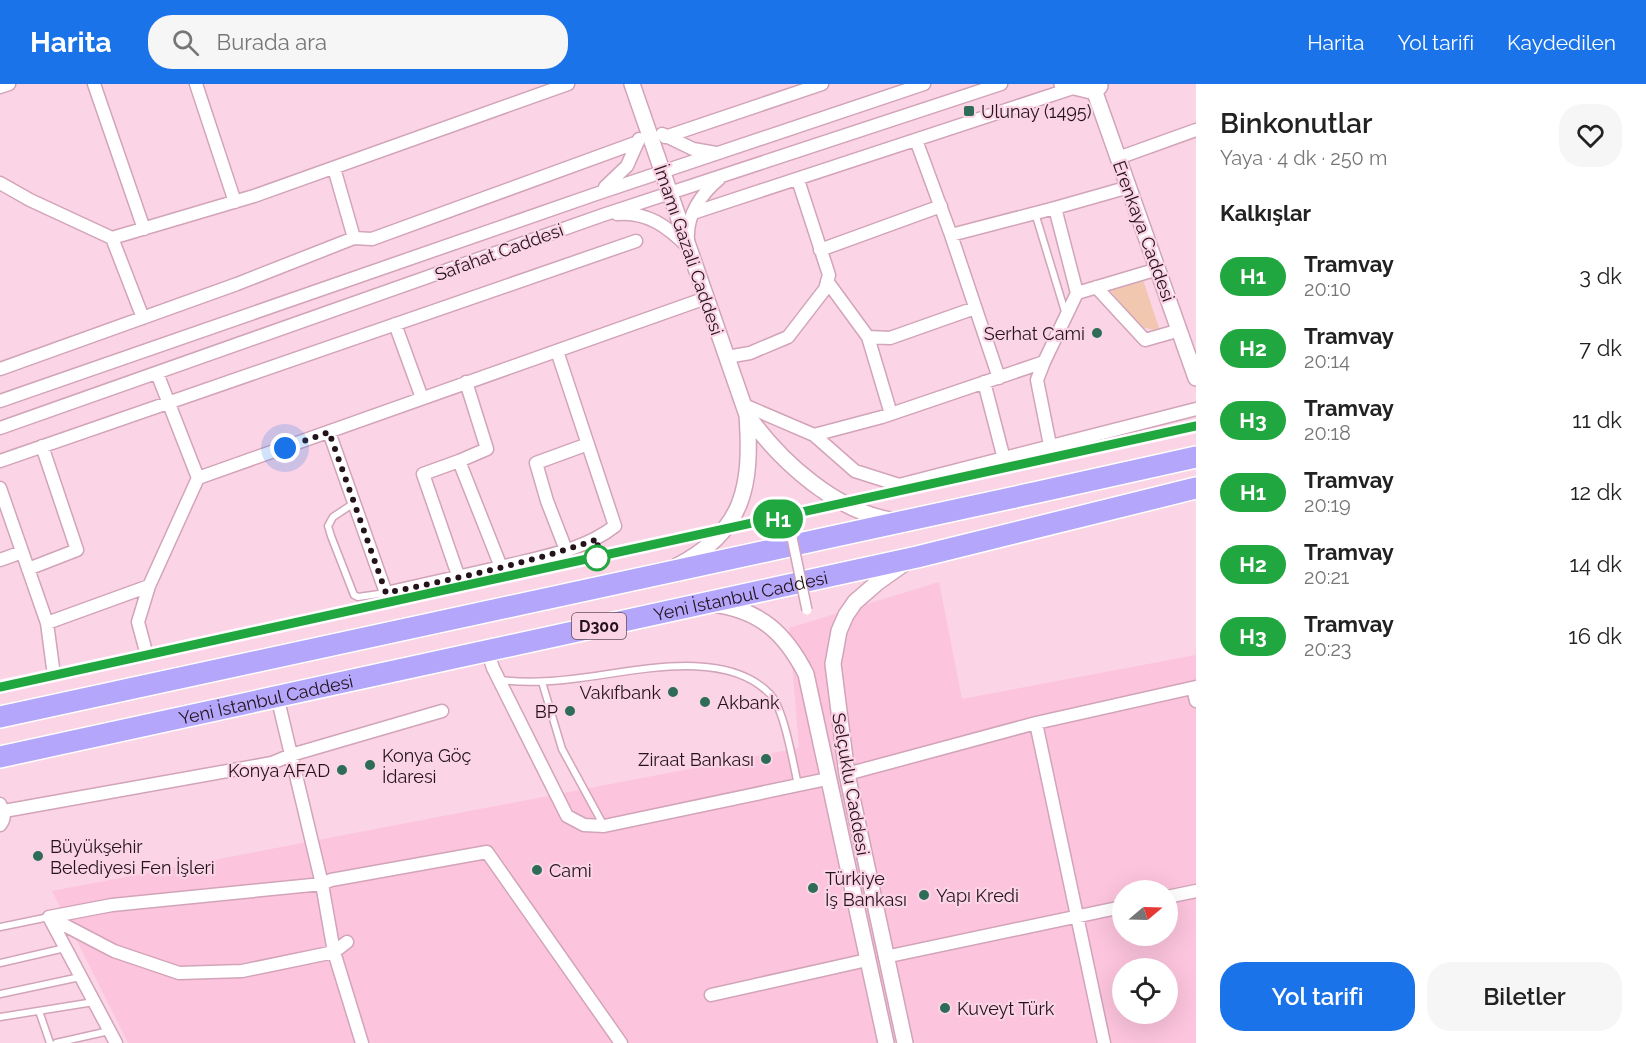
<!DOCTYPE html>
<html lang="tr">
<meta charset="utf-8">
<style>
:root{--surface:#fff;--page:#f6f6f6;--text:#222;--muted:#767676;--accent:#1a73e8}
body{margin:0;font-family:Raleway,sans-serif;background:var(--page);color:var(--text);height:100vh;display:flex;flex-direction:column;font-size:22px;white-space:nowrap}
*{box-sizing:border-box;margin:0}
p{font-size:20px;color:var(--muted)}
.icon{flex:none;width:33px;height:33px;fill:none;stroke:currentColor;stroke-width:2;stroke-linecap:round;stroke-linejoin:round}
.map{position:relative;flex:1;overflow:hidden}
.drawer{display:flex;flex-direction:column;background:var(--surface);width:450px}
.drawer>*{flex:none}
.badge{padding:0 12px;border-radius:20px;font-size:21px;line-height:39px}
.needle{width:39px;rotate:71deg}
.tools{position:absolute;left:1112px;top:796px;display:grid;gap:12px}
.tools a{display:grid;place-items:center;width:66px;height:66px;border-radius:50%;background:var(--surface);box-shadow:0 6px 24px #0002;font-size:30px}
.you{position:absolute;width:30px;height:30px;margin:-15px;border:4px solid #fff;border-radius:50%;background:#1a73e8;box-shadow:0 0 0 9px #1a73e833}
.map>.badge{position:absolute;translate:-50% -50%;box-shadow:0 0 0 3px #fff}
h2{padding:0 24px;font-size:22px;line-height:54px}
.round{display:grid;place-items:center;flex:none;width:63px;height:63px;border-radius:24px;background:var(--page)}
.headline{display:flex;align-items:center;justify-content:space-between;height:102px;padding:0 24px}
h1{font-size:28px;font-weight:600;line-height:45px}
.action{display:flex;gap:12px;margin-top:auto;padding:12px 24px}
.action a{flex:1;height:69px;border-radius:24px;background:var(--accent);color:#fff;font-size:24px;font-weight:600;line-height:69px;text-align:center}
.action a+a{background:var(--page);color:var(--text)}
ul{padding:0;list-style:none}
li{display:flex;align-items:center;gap:18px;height:72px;padding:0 24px}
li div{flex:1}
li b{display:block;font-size:22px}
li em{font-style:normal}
li .badge{min-width:66px;font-weight:700;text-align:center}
header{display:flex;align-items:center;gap:36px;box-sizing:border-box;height:84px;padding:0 30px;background:var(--accent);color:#fff}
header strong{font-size:28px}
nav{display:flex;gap:33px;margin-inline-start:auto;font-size:21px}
.search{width:420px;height:54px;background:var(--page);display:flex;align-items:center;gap:15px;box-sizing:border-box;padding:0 21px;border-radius:24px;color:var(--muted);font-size:22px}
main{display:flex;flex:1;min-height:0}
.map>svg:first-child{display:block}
</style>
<header>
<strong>Harita</strong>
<div class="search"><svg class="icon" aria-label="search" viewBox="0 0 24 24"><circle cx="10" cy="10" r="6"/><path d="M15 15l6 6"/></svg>Burada ara</div>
<nav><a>Harita</a><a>Yol tarifi</a><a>Kaydedilen</a></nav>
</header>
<main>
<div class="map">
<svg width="1196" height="959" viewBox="0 0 1196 959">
<rect width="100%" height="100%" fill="#fbd4e5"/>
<path fill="#fcc4dd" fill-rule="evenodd" d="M939 498 962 615 1196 571V959H128L52 807 799 664 789 544ZM1122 807H1167V852H1122ZM1122 885H1167V930H1122Z"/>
<path fill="#f2c7af" d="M1143 196 1160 247 1141 243 1109 205Z"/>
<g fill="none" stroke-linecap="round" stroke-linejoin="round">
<g stroke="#d2a4b9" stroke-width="9">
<path id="service" d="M1035 129 1066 231
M354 419 333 433 328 442 331 452 354 511 358 513 386 509
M500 596C525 599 548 598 572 595 629 589 724 562 770 610 784 624 793 679 798 701
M542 598 562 665 604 742
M0 843 49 833
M0 879 65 864
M0 910 80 893
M39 927 50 959
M0 933 94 918
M56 959 109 947"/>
</g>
<g stroke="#d2a4b9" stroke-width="15">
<path id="minor" d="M94 0 144 145
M196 0 235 118
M0 3 9 0
M662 50 693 65 716 69
M665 53 822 0
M916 56 951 151 999 294
M1118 74 1196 46
M334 84 354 154
M0 99 30 116 112 154 254 112 568 0
M605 103 627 82 639 55
M693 129 1076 3
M617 130C647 127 668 143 688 163
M951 151 1055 124
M112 154 143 234
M688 157C686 132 701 110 720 94
M820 166 941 122
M827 197 868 253 891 330
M1096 203 1145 256 1180 246
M1077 209 1158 185
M395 240 422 314
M868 253 890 254 975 224
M727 273 750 269 788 253 825 205 829 191 798 96
M1044 278 1037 296 1050 361
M0 285 237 200 354 154 372 155 638 58
M157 289 198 394
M466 298 487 365 459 377 501 483C540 473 583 467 615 442L557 267
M984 298 1004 375
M0 317 593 111 924 0
M744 321 814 351 855 387 899 401 1196 325
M0 344 603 131 1001 0
M329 348 386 509 501 483
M814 351 882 333 1044 278 1077 209 1055 124 1129 103
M0 377 636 157
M0 404 47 539 53 584
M566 466 547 417 536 379 588 360
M0 476 22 468
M28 485 77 466 42 362
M459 494 423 390 459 377
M47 539 149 502 198 394 706 214
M145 564 138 538 149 502
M487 566 493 584 567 732 584 741 604 742 827 695
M1193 604 1196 617
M277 612 322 800 334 868 362 959
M1036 639 1104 959
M847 690 1036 639 1196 603
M0 720C4 728 6 734 0 741
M4 727 272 679 291 671 442 627
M1167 813 1196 807
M49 833 112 821 322 800 331 796 487 768 621 959
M49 833 114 867 179 889 242 887 334 868 347 858
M49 833 116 959
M885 873 1122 823
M711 911 867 876"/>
</g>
<g stroke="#d2a4b9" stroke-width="18">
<path id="tertiary" d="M632 0 747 331C752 401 745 447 677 482
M1062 0 1095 8 1100 2
M1092 0 1196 294
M748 332C781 378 837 429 896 437
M905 479 878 498 855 518 846 531 839 547 833 580 847 690 905 959
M713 520C760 526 785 549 806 590L886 959"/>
</g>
<g stroke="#fff" stroke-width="24">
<g id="trunk">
<path d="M0 633C399 546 798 462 1196 373"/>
<path id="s1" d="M0 673 917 473 1196 404"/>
</g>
</g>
<use href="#service" stroke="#fff" stroke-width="6"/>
<use href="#minor" stroke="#fff" stroke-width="12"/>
<use href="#tertiary" stroke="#fff" stroke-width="15"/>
<use href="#trunk" stroke="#b4a6fa" stroke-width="21"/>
<path stroke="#836874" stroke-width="1.5" d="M0 603 1196 342"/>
<g stroke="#d2a4b9" stroke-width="12" stroke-linecap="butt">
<path id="pedestrian-bridge" d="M785 420 807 526"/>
</g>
<use href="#pedestrian-bridge" stroke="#fff" stroke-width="9"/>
</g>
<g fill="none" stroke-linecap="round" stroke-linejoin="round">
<g stroke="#fff" stroke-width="14">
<path id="line" d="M0 603 1196 342"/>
</g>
<use href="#line" stroke="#21a73f" stroke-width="9"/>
<path stroke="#24131b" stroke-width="6" stroke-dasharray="0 10.8" d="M285 364 329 348 386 509C458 494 530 479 598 455L597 474"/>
</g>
<g fill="#2e6c58" stroke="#fbd4e5" stroke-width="2">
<rect x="963" y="21" width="12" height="12" rx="3"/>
<circle cx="1097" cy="249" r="6"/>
<circle cx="673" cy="608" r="6"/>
<circle cx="705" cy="618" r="6"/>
<circle cx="570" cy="627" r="6"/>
<circle cx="766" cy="675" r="6"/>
<circle cx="370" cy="681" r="6"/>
<circle cx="342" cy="686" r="6"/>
<circle cx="38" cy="772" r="6"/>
<circle cx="537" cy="786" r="6"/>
<circle cx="813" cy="804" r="6"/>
<circle cx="924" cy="811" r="6"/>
<circle cx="945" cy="924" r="6"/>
</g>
<circle fill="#fff" stroke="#21a73f" stroke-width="3" cx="597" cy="474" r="12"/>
<g text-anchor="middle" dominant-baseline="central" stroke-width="4.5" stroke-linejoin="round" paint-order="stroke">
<rect fill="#fbd4e5" stroke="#644d58" stroke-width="1.5" x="572" y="529" width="54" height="26" rx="4.5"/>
<g font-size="16" font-weight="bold" fill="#24131b">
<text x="599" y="542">D300</text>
</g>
<g font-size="18" fill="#24131b" stroke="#fbd4e5" text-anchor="start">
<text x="981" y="27">Ulunay (1495)</text>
<text x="1085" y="249" text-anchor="end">Serhat Cami</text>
<text x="661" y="608" text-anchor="end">Vakıfbank</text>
<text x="717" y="618">Akbank</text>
<text x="558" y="627" text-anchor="end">BP</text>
<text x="382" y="671">Konya Göç<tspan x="382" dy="21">İdaresi</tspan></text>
<text x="754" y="675" text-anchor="end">Ziraat Bankası</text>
<text x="330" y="686" text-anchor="end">Konya AFAD</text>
<text x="50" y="762">Büyükşehir<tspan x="50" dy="21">Belediyesi Fen İşleri</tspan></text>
<text x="549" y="786">Cami</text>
<text x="825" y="794">Türkiye<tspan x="825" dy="21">İş Bankası</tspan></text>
<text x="936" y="811">Yapı Kredi</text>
<text x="957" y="924">Kuveyt Türk</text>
</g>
<g font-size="18" fill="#24131b" stroke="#fbd4e5">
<text transform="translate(1144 147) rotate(70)">Erenkaya Caddesi</text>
<text transform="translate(689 166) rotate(71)">İmamı Gazali Caddesi</text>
<text transform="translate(499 168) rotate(-20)">Safahat Caddesi</text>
<text stroke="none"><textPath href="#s1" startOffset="758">Yeni İstanbul Caddesi</textPath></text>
<text stroke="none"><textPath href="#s1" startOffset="272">Yeni İstanbul Caddesi</textPath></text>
<text transform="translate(851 700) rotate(80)">Selçuklu Caddesi</text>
</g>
</g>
</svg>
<div class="tools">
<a><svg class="needle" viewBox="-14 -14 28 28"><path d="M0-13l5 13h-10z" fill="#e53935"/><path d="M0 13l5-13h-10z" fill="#767676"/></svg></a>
<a><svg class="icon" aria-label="locate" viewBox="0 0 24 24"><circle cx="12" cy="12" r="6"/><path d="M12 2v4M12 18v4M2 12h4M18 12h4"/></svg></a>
</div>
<div class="you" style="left:285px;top:364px"></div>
<b class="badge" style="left:778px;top:435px;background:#21a73f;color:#fff">H1</b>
</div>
<section class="drawer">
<div class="headline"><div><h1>Binkonutlar</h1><p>Yaya · 4 dk · 250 m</p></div><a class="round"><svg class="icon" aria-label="heart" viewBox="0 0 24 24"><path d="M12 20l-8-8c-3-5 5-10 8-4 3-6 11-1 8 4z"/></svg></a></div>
<h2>Kalkışlar</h2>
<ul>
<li><span class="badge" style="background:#21a73f;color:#fff">H1</span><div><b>Tramvay</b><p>20:10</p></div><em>3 dk</em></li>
<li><span class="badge" style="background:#21a73f;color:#fff">H2</span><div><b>Tramvay</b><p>20:14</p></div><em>7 dk</em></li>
<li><span class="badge" style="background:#21a73f;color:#fff">H3</span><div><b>Tramvay</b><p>20:18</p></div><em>11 dk</em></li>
<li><span class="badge" style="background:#21a73f;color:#fff">H1</span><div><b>Tramvay</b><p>20:19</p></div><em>12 dk</em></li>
<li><span class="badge" style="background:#21a73f;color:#fff">H2</span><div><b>Tramvay</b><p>20:21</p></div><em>14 dk</em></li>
<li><span class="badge" style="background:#21a73f;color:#fff">H3</span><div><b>Tramvay</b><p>20:23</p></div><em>16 dk</em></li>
</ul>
<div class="action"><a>Yol tarifi</a><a>Biletler</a></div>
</section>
</main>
